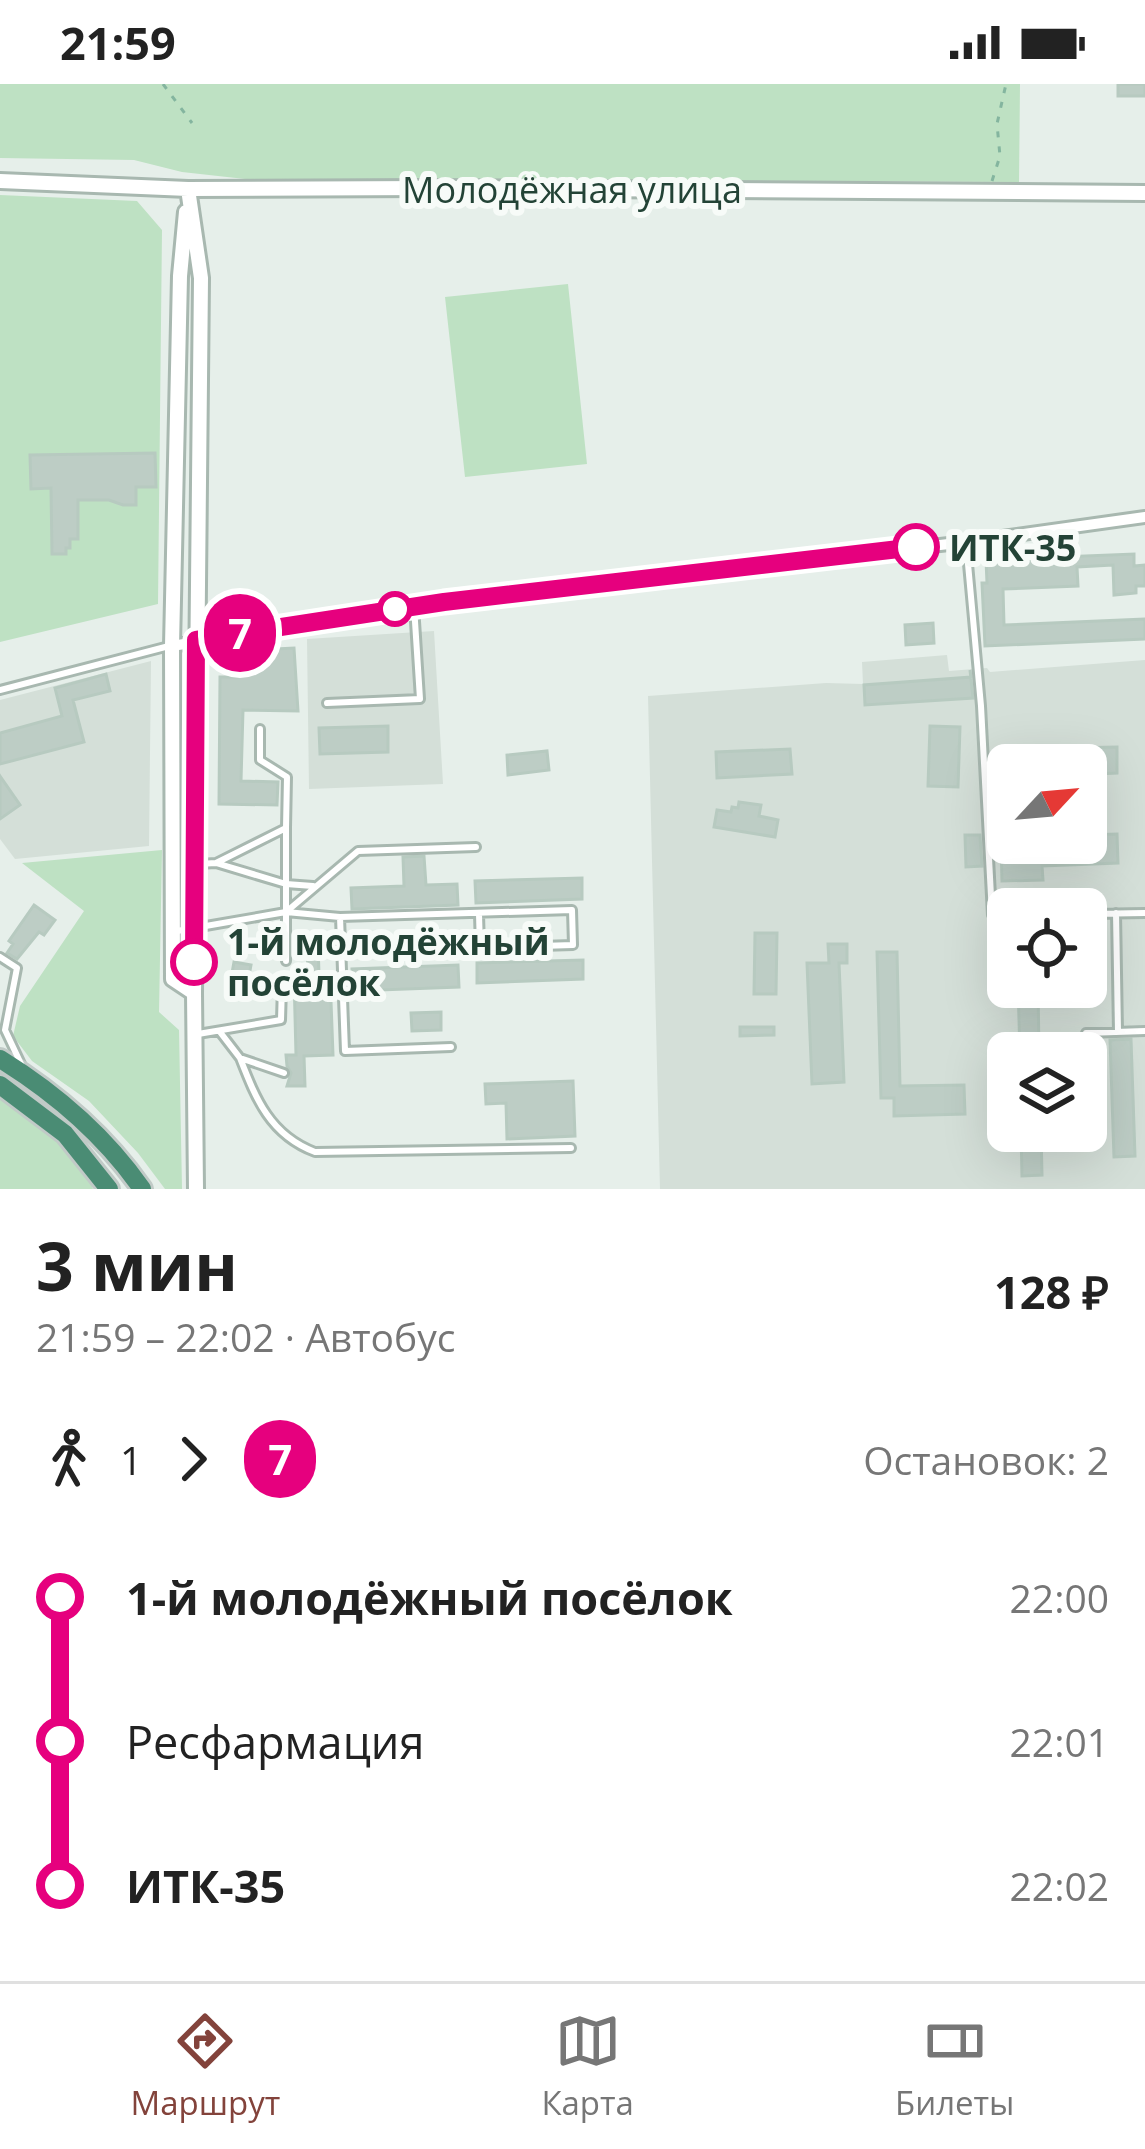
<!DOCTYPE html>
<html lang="ru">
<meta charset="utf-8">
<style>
:root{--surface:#fff;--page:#f2f2f2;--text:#222;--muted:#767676;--line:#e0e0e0;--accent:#83433b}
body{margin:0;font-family:"Open Sans",sans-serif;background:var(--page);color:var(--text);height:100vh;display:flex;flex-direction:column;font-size:45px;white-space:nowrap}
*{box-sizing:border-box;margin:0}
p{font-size:39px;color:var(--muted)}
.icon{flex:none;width:66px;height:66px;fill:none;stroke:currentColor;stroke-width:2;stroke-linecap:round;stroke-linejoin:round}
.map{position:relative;height:1105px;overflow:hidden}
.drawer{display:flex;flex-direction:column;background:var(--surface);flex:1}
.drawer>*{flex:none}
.badge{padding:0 24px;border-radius:39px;font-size:42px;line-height:78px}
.needle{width:78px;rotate:64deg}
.fabs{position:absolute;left:987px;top:660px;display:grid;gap:24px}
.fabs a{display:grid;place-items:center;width:120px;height:120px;border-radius:18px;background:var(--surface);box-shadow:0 12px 48px #0002;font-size:60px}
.map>.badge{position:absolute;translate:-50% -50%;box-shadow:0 0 0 6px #fff}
.legs{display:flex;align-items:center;gap:18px;height:132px;padding:0 36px;font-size:39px}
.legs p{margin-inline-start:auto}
.summary{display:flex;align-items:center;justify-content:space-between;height:204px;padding:0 36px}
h1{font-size:66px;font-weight:700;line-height:90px}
ul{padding:0 36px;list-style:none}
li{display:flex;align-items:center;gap:42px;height:144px;font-size:45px}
li i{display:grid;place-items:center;width:18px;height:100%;margin:0 15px;background:currentColor}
li i::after{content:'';width:30px;height:30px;margin:-15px;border:9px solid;border-radius:50%;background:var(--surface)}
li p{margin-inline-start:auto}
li:first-child i{background:linear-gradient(#0000 50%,currentColor 0)}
li:last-child i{background:linear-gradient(currentColor 50%,#0000 0)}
.status{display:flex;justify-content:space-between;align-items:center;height:84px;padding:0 60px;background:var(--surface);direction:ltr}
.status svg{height:33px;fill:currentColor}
.tab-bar{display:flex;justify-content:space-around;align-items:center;height:168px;border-top:3px solid var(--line);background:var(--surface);font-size:33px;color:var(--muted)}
.tab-bar a{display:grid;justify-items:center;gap:6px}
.tab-bar .current{color:var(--accent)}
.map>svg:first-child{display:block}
</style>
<div class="status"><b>21:59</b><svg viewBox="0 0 49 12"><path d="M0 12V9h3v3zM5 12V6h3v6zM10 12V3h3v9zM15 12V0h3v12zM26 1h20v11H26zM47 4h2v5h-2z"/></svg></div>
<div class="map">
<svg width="1145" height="1105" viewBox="0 0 1145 1105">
<rect width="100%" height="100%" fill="#e6efea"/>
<path fill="#d4dfd8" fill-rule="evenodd" d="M434 547 443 700 309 705 307 555Z
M947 571 949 587 987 584 990 588 1145 576V1105H660L648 612 826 599 863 600 862 578ZM1008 681H1086V759H1008ZM1008 825H1086V903H1008ZM1008 969H1086V1047H1008Z
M151 577 149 762 15 775 0 755V616Z"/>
<path fill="#bee1c3" d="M0 0H1020L1019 98 245 95 182 88 134 76 0 74Z
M0 111 137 117 162 146 158 520 0 558Z
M568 200 587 380 465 393 445 213Z
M162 766 159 928 179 946 182 1105H165L138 1069 89 1017 32 977 13 952 20 922 84 827 22 779Z
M0 1012 55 1054 90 1097 93 1105H0Z"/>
<path fill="#bdcdc5" stroke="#b7cac0" stroke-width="3" d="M1118 0H1145V12H1118Z
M155 369 156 403H136V421H123L109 416H78V455H70V464H66V470H52L51 404 31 405 30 371Z
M1134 470V482L1145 481V502H1136V509L1114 511 1113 481 1077 483 1078 502 1003 505 1004 541 1145 535V555L985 562 982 499H987L986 476Z
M933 539 934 559 906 561 905 541Z
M294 564 298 627 243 626 241 697 278 698 277 721 219 720 220 593H237L235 567Z
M970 586 973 614 865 621 864 601 971 593Z
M106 590 110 607 73 616 84 658 0 680V649L62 632 55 604Z
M388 642V668L320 670 319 644Z
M930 642 960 643 958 703 928 702Z
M1117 663V689L1096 690V688H1086V681H1066V664Z
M790 665 792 690 717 694 716 668Z
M547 667 549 686 508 691 507 671Z
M0 692 20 721 0 735Z
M739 718 761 721 759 732 778 736 775 753 714 743 717 726 731 728 732 723 738 724Z
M1117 750 1118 779 1042 782 1043 796 1002 797 1001 759H1086V751Z
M965 751H980L982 782 966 783Z
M424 772 426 801 457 800 458 821 352 825 351 804 404 802 403 773Z
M582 794V815L476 819 475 797Z
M34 821 55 836 44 851 39 848 17 875 7 869 13 860 9 857Z
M755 849H777L776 910H754Z
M307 858H318L319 891H330L333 971 304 972 305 1002H287L291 989 287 982 286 971H296L294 892 308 891Z
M828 860H847V879H839L844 998 812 1000 807 879H829Z
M877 868H897L900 1002 964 1001 965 1030 894 1032V1014H881Z
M583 876V895L477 899V879Z
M234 878 251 881 247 903 230 900Z
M458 881 459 903 353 907 352 885Z
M1018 903H1038L1039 969H1020Z
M441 928V946L412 947 411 929Z
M740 943H774V951L740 952Z
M1131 955 1135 1072 1114 1073 1110 956Z
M573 997 575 1052 507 1055 506 1019 486 1020 485 1000Z
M1021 1047H1041L1042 1091 1022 1092Z"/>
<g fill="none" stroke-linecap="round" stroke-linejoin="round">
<g stroke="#a8b8b0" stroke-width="12">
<path id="service" d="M966 458 981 622 992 831H1008
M0 606 169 562
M327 619 420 615 414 522
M260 645V676L287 693 286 744
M216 779 286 800 313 802
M198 780 216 779 286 744V877
M286 828 358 767 476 763
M1116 829 1118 948
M1086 830 1145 829
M340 833 345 967 451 963
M177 847 286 828 340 833 572 826 573 861 480 864 479 830
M0 873 17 884 5 946 22 982
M220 948 240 974 284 989
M1086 949 1145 947
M198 950 281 936 282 902
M240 974C256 1015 270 1051 315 1068L571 1064"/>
</g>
<g stroke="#a8b8b0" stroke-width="16">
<path id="minor" d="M172 562 414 522 966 458 1145 433"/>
</g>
<g stroke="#a8b8b0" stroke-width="20">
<path id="tertiary" d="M0 97 188 105 429 104 1145 109
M188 105 201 194 194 909 196 1105
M186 128 180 192 172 562 173 895 194 909"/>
</g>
<g stroke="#c1cac7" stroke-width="24">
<path id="trunk" d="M0 975C55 1009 105 1052 142 1105
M0 1001 65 1050 109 1105"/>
</g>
<path stroke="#84b59f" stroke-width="3" stroke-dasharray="6 9" stroke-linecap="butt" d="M163 0 192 39
M992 97 1000 72 997 40 1006 0"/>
<use href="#service" stroke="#fff" stroke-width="6"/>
<use href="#minor" stroke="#fff" stroke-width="10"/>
<use href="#tertiary" stroke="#fff" stroke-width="14"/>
<use href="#trunk" stroke="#4a8c74" stroke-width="18"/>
</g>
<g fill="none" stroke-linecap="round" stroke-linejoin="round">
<g stroke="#fff" stroke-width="27">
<path id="line-1" d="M194 878 196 556 444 518 916 463"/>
</g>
<use href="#line-1" stroke="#e6007e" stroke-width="18"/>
</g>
<g fill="#fff" stroke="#e6007e" stroke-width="6">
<circle cx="916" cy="463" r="21"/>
<circle cx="395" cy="525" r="15"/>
<circle cx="194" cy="878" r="21"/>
</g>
<g text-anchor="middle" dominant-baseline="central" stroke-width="12" stroke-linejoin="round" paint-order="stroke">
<g font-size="36" fill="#234336" stroke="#f7fbf8">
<text x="572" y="105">Молодёжная улица</text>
</g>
<g font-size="36" font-weight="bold" fill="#234336" stroke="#f7fbf8" text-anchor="start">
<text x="949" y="463">ИТК-35</text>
<text x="227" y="857">1-й молодёжный<tspan x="227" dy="41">посёлок</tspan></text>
</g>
</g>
</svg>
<div class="fabs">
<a><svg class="needle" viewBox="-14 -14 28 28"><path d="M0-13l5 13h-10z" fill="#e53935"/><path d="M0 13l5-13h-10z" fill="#767676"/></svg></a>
<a><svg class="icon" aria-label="locate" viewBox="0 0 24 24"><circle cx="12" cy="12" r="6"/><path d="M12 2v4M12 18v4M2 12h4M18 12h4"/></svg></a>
<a><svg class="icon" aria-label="layers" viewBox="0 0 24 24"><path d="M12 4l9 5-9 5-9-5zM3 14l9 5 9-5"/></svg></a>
</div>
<b class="badge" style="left:240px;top:549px;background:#e6007e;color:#fff">7</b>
</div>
<section class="drawer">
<div class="summary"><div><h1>3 мин</h1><p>21:59 – 22:02 · Автобус</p></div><b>128 ₽</b></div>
<div class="legs"><svg class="icon" aria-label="walk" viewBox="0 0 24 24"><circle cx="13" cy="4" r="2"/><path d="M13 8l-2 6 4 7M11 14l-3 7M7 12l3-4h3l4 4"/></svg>1<svg class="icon" aria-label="forward" viewBox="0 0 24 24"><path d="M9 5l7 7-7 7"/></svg><b class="badge" style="background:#e6007e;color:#fff">7</b><p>Остановок: 2</p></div>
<ul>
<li><i style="color:#e6007e"></i><b>1-й молодёжный посёлок</b><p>22:00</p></li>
<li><i style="color:#e6007e"></i><span>Ресфармация</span><p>22:01</p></li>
<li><i style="color:#e6007e"></i><b>ИТК-35</b><p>22:02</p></li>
</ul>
</section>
<nav class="tab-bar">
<a class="current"><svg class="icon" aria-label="directions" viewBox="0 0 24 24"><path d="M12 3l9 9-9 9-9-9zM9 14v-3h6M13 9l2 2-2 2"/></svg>Маршрут</a>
<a><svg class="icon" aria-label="map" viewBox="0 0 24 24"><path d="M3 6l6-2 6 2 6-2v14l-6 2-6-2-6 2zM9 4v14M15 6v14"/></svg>Карта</a>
<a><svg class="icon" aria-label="tickets" viewBox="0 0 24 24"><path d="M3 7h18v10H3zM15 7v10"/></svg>Билеты</a>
</nav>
